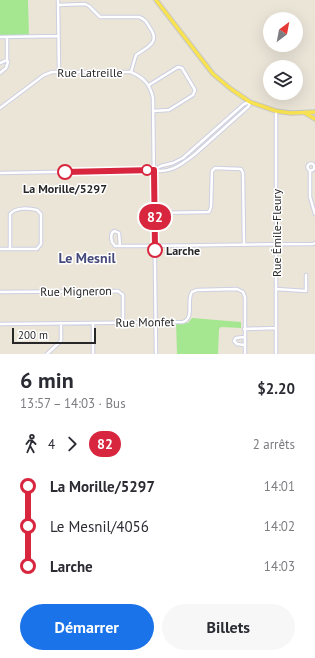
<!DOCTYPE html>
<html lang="fr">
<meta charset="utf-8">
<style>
:root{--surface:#fff;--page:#f7f7f7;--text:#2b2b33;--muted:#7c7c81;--accent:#1a73e8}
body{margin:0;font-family:"PT Sans",sans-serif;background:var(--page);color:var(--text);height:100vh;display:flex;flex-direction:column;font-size:15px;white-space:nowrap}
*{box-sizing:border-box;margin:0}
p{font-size:13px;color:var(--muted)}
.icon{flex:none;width:22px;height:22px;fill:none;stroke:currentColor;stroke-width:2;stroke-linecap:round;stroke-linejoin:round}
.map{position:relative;height:354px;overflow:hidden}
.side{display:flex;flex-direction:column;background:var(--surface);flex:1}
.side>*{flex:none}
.badge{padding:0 8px;border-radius:13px;font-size:14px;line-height:26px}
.needle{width:26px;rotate:32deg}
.tools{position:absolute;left:263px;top:12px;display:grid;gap:8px}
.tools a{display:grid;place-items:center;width:40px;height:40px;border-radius:50%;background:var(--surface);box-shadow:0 4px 16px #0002;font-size:20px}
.scale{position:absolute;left:12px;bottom:10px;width:84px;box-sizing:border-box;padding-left:4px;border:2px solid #272727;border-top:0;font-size:11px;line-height:14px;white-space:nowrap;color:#272727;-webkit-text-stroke:3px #fff;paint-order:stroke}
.map>.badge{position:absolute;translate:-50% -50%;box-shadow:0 0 0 2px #fff}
.legs{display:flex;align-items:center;gap:6px;height:44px;padding:0 20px;font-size:13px}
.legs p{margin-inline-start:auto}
.headline{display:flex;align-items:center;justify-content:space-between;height:68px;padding:0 20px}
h1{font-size:22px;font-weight:600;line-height:30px}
.button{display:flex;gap:8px;margin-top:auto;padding:8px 20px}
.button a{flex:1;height:46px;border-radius:24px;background:var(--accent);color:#fff;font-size:16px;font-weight:600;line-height:46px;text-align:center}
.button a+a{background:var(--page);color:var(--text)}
ul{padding:0 20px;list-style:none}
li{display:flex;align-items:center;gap:14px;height:40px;font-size:15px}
li i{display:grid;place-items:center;width:6px;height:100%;margin:0 5px;background:currentColor}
li i::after{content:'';width:10px;height:10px;margin:-5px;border:3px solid;border-radius:50%;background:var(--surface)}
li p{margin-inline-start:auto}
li:first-child i{background:linear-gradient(#0000 50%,currentColor 0)}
li:last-child i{background:linear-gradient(currentColor 50%,#0000 0)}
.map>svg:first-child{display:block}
</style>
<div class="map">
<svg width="315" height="354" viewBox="0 0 315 354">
<rect width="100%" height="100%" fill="#ebe5d8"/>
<path fill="#a5e690" d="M0 0H28L29 37H0Z
M192 318 241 322V328L221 327 219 329 218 354H177L176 322 188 323Z"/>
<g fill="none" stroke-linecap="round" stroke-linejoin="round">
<g stroke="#cdcfe2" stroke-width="4.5">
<path id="minor" d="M58 0 59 72
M58 5 85 4 89 6 100 17H139C145 19 147 23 150 28 161 43 146 48 136 55L131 72
M0 37 58 36
M0 63 7 60
M0 73 6 68 8 62 7 60V37
M149 85 178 67 182 68 195 90 193 95 169 110 153 111
M0 108 44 75 52 72H131C144 78 150 84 153 98L156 354
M307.5 167a3.5 3.5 0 1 1 7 0a3.5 3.5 0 1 1-7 0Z
M154 170 161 166 173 163 183 158 244 104 250 102
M310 171V197L315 214
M0 173 154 170C170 174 182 164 194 155L249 106 250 102
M155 213 209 212 211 207 212 171 215 168 241 169 243 173 244 245
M120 246 119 233 115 231C110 232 111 238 112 242L115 246H120C184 246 249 244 313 244L315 243
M0 249H37L41 244V214L37 210C29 208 16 207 10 214V249
M276 289 306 291V275
M0 292 118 291 123 295V323
M93 323V354
M0 324 183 322C195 318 186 300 192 292L197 290 237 289 243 292 245 297V354
M244 329 276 328
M244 345 237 344 234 341 236 338 244 337
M47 354 61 341V323
M276 354V111"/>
</g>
<g stroke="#c7c7c7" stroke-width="5.5">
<path id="major" d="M156 0 213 74 231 89 250 102 276 111 291 113 315 112
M305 113 315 119"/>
</g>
<use href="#minor" stroke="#fff" stroke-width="2.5"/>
<use href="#major" stroke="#f8e24f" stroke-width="3.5"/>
</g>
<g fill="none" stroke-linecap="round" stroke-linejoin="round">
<g stroke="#fff" stroke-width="9">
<path id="line-1" d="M65 172 154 170 155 250"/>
</g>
<use href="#line-1" stroke="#d7263d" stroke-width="6"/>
</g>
<g fill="#fff" stroke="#d7263d" stroke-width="2">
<circle cx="147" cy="170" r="5"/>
<circle cx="65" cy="172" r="7"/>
<circle cx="155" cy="250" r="7"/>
</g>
<g text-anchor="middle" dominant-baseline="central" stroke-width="3" stroke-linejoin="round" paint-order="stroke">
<g font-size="12" fill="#272727" stroke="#fff">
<text x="90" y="72">Rue Latreille</text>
<text transform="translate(276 233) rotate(-90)">Rue Émile-Fleury</text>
<text transform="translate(76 291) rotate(-1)">Rue Migneron</text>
<text transform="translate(145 322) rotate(-1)">Rue Monfet</text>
</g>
<g font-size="12" font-weight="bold" fill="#272727" stroke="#fff">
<text x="65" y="188">La Morille/5297</text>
<text x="166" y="250" text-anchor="start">Larche</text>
</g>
<g font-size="14" font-weight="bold" fill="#464a7a" stroke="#fff">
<text x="87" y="258">Le Mesnil</text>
</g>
</g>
</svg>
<div class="tools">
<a><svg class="needle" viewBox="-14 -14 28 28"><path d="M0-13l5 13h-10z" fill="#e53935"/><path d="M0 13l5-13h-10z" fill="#7c7c81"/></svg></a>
<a><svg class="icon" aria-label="layers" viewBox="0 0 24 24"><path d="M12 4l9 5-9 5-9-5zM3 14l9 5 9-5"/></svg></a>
</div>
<div class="scale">200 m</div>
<b class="badge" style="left:155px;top:217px;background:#d7263d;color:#fff">82</b>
</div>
<section class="side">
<div class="headline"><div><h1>6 min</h1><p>13:57 – 14:03 · Bus</p></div><b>$2.20</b></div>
<div class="legs"><svg class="icon" aria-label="walk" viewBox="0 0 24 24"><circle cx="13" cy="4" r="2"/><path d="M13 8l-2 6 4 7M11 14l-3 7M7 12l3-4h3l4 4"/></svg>4<svg class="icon" aria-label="forward" viewBox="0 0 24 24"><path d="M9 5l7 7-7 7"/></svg><b class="badge" style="background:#d7263d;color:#fff">82</b><p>2 arrêts</p></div>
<ul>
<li><i style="color:#d7263d"></i><b>La Morille/5297</b><p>14:01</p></li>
<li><i style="color:#d7263d"></i><span>Le Mesnil/4056</span><p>14:02</p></li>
<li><i style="color:#d7263d"></i><b>Larche</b><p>14:03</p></li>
</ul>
<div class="button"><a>Démarrer</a><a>Billets</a></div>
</section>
